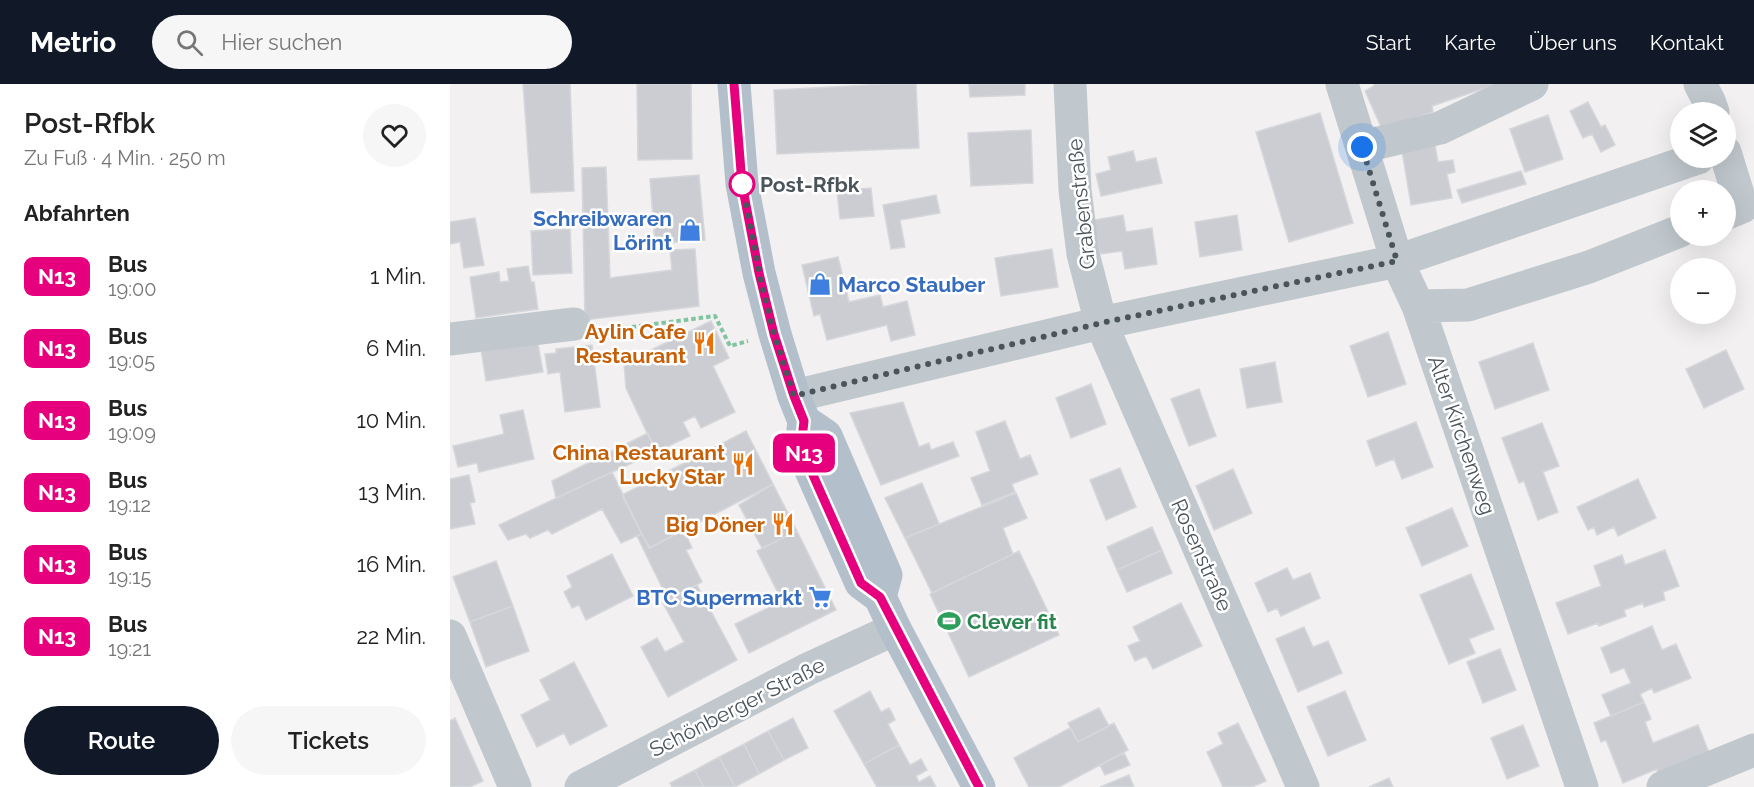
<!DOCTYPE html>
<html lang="de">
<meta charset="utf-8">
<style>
:root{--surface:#fff;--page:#f6f6f6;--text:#222;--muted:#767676;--accent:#111827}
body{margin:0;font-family:Raleway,sans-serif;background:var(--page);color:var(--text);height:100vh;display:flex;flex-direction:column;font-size:22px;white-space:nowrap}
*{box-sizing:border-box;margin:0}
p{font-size:20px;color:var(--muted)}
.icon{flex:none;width:33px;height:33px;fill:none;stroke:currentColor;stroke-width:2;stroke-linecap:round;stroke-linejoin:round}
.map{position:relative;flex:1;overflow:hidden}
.details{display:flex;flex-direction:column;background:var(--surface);width:450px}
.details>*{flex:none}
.badge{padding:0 12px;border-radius:9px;font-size:21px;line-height:39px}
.tools{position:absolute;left:1220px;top:18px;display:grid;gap:12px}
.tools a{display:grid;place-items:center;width:66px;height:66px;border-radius:50%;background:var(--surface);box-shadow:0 6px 24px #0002;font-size:30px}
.you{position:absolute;width:30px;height:30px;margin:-15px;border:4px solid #fff;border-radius:50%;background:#1a73e8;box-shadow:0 0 0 9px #1a73e833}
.map>.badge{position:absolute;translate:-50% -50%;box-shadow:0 0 0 3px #fff}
h2{padding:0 24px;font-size:22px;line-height:54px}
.round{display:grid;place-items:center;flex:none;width:63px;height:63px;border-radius:32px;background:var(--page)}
.overview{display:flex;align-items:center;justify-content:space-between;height:102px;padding:0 24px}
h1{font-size:28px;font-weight:600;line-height:45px}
.primary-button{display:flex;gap:12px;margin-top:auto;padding:12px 24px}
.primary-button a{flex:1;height:69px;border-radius:36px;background:var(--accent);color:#fff;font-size:24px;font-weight:600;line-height:69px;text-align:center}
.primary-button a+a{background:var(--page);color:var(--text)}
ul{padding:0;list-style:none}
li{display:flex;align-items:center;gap:18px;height:72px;padding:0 24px}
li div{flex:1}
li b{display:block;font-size:22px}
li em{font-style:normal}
li .badge{min-width:66px;font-weight:700;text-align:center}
header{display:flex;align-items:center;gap:36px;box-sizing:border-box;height:84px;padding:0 30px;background:var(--accent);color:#fff}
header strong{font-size:28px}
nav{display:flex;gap:33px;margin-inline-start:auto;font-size:21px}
.search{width:420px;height:54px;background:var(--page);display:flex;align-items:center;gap:15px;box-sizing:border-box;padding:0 21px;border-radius:33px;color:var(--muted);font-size:22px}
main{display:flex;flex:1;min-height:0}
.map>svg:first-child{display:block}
</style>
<header>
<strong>Metrio</strong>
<div class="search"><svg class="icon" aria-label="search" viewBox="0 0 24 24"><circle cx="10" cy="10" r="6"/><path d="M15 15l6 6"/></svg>Hier suchen</div>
<nav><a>Start</a><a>Karte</a><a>Über uns</a><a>Kontakt</a></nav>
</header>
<main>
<section class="details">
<div class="overview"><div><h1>Post-Rfbk</h1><p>Zu Fuß · 4 Min. · 250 m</p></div><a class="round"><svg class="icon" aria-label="heart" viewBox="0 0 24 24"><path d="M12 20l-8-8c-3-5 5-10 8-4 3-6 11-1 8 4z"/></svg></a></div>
<h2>Abfahrten</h2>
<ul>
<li><span class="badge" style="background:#e6007e;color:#fff">N13</span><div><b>Bus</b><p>19:00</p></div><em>1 Min.</em></li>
<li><span class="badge" style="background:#e6007e;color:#fff">N13</span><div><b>Bus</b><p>19:05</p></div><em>6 Min.</em></li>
<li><span class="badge" style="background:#e6007e;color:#fff">N13</span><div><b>Bus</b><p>19:09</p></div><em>10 Min.</em></li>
<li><span class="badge" style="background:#e6007e;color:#fff">N13</span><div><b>Bus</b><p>19:12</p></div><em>13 Min.</em></li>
<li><span class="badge" style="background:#e6007e;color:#fff">N13</span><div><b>Bus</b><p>19:15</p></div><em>16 Min.</em></li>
<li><span class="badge" style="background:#e6007e;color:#fff">N13</span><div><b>Bus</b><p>19:21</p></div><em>22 Min.</em></li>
</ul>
<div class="primary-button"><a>Route</a><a>Tickets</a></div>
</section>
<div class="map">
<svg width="1304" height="703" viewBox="0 0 1304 703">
<rect width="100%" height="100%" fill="#f2f0f0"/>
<path fill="#cbcdd2" stroke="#d5d7db" stroke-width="1.5" d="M73 0H120L124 107 81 109Z
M187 0H241L242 75 188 76Z
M438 0H466L469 64 327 70 324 6Z
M519 0H575V11L520 13Z
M924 0H1047L982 22 983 28 932 45 915 7 924 2Z
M1138 18 1151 43 1155 41 1165 61 1151 68 1142 50 1133 54 1120 27Z
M870 29 903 139 839 158 806 48Z
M1098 31 1113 75 1075 88 1060 45Z
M581 46 583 99 521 102 518 49Z
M985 61 988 78 1003 76 1005 88 997 90 1002 114 961 121 952 67Z
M683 67 686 78 706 74 712 99 651 112 646 90 661 86 658 73Z
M156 83 160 194 222 186 220 166 245 165 249 222 135 236 132 84Z
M1071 87 1076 100 1012 119 1007 106Z
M249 91 255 156 205 160 200 95Z
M421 104 424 132 390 135 387 107Z
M486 111 490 129 450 136 455 163 441 165 433 121Z
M673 131 676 148 702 144 707 180 675 185 672 167 650 170 644 136Z
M787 131 792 166 750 173 745 138Z
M25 134 34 181 14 184 10 158 0 160V138Z
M120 145 122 189 83 191 81 147Z
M602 165 608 203 551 212 545 174Z
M388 173 399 218 430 211 433 223 457 217 465 251 441 257 437 241 377 256 370 230 364 232 352 181Z
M78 182 81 198H84L88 225 26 234 20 193 49 188 50 198 59 197 57 185Z
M261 237 279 274 263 282 285 328 251 344 245 332 233 338 240 352 206 368 176 304 174 279Z
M938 248 956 300 918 313 900 262Z
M1083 259 1099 306 1045 325 1029 278Z
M88 260 93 288 36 297 31 265Z
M142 261 150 323 115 328 110 288 98 290 95 270 106 269V265Z
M1276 266 1294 305 1254 324 1236 285Z
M825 278 832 318 797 324 790 285Z
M641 300 656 340 621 354 606 314Z
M749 305 766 352 739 362 721 315Z
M453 318 469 363 479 359 481 366 503 358 509 372 431 401 400 329Z
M73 326 84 375 29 388 27 379 8 383 3 362 54 350 50 331Z
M555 337 570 375 580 371 588 390 562 400 565 408 532 421 521 394 540 387 526 348Z
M966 338 983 383 952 395 944 375 926 382 917 357Z
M1092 339 1109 382 1093 388 1108 428 1088 436 1074 397 1069 399 1052 354Z
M296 347 323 400 199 464 172 411Z
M198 349 206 368 106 414 102 397Z
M670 384 686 423 656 436 640 396Z
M783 385 802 429 764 446 746 402Z
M162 388 192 450 187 452 171 459 152 425 102 450 98 446 80 454 76 450 58 456 49 441Z
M19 391 25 418 20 419 25 440 0 445V395Z
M1188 395 1206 434 1168 452 1164 443 1147 451 1144 443 1138 446 1127 423Z
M472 399 489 440 455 454 435 414Z
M323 400 347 447 312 464 289 421Z
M566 409 577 434 553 444 563 470 482 509 455 454Z
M1002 424 1018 462 972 482 956 444Z
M702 443 712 466 667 486 657 463Z
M234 446 242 464 236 466 252 498 218 516 187 452 192 450 200 464Z
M347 447 386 526 299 569 285 540 332 517 307 467Z
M712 466 722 489 677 508 667 486Z
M1215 466 1229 502 1213 508 1215 516 1194 523 1193 519 1174 526 1176 532 1149 542 1148 539 1118 550 1106 519 1151 502 1144 482 1172 471 1175 481Z
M569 467 609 551 519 593 480 510Z
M162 470 183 512 136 536 129 521 122 524 114 508 122 503 117 492Z
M46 477 63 522 20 538 3 493Z
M837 484 843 496 860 489 870 514 831 532 827 524 818 528 805 499Z
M1021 490 1044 545 1019 555 1025 569 999 580 970 511Z
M247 501 287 576 218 613 191 563 207 554 215 568 234 558 213 519Z
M731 519 752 562 703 585 696 572 685 577 678 562 690 557 683 543Z
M63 522 79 567 36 583 20 538Z
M1202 542 1212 566 1226 560 1241 594 1204 609 1202 604 1190 610 1194 618 1161 632 1152 611 1181 599 1174 584 1161 589 1151 564Z
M854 543 863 563 878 557 892 589 848 608 826 555Z
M1050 565 1066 606 1033 619 1017 578Z
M124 578 157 642 120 661 114 649 87 663 71 631 100 616 90 596Z
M420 607 431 628 439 624 442 629 445 636 438 640 449 661 414 680 384 627Z
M895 607 916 656 878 672 857 623Z
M1194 618 1201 635 1195 638 1203 659 1248 641 1260 671 1209 691 1207 685 1173 699 1156 656 1151 658 1144 639Z
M649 624 659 642 628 658 618 639Z
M5 634 33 697 20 703H0V637Z
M343 634 358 664 334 676 318 647Z
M664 639 678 666 609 703H579L564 674 620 644 628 658Z
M788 639 816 697 802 703H773L757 668 773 660 768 649Z
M1073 641 1089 682 1057 695 1041 654Z
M318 647 334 676 309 690 294 660Z
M294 660 309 690 285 703 269 673Z
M449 661 460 681 471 675 477 686 466 692 469 698 480 692 486 703H427L414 680Z
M674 669 680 681 655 691 650 681Z
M269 673 285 703H254L245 686Z
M245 686 254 703H222L220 699Z
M679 691 684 703H650Z
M939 694 943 703H919Z"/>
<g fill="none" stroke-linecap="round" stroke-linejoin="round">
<path stroke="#80c4a0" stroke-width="4" stroke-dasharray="4.5 3" stroke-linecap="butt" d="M152 247 265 232 280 262 298 257"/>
<path stroke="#c0c8cd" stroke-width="33" d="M620 0 625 106 633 170 651 239 853 703
M892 0 947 177 968 222 1132 703
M1250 0 1259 17 1263 28
M912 63 990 44 1082 0
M1275 68 1292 123 1275 130
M968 222 1018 221 1139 183 1230 147
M0 255 124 240
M344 312 651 239 947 177 1248 74
M0 552 65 703
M131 703 358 585 445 545
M1213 703 1304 666"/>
<path stroke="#b3c0cb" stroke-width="33" d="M284 0 292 100 309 189 325 250 344 312 354 337 351 364 411 499 430 513 445 545 529 703
M354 337 376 352 436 491 430 513"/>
</g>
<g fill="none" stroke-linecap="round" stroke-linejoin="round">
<g stroke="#fff" stroke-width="14">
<path id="line" d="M284 0 292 100 309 189 324 250 344 312 354 337 351 364 411 499 430 513 529 703"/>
</g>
<use href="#line" stroke="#e6007e" stroke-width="9"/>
<path stroke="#4a545b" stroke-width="6" stroke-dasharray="0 10.8" d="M292 100 309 189 324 250 344 312 651 239 947 177 912 63"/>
</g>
<defs>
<g id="shop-bare" transform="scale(1.8)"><path d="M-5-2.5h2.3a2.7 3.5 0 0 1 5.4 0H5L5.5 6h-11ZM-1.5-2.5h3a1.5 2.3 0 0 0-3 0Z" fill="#3f7fe0" stroke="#fff" stroke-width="2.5" paint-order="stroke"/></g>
<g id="restaurant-bare" transform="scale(1.8)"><path d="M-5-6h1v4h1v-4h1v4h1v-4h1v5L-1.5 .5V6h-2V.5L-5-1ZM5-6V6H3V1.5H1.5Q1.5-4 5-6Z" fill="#e8710a" stroke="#fff" stroke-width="2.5" paint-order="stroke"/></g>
<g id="supermarket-bare" transform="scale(1.8)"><path d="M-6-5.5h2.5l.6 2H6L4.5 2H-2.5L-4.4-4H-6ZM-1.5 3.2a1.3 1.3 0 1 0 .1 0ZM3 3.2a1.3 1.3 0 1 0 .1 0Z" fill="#3f7fe0" stroke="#fff" stroke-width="2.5" paint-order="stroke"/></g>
<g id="stadium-bare" transform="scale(1.8)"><path d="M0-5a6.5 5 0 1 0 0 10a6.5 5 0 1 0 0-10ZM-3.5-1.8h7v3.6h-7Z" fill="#2e9e5b" stroke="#fff" stroke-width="2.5" paint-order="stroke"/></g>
</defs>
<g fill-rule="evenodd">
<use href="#shop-bare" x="240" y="146"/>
<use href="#shop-bare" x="370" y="200"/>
<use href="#restaurant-bare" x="254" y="259"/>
<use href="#restaurant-bare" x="293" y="380"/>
<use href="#restaurant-bare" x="333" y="440"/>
<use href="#supermarket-bare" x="370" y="513"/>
<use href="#stadium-bare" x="499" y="537"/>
</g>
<circle fill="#fff" stroke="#e6007e" stroke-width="3" cx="292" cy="100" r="12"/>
<g text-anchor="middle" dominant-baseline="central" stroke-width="5" stroke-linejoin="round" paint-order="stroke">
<g font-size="21" font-weight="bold" fill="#4a545b" stroke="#fff" text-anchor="start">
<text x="310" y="100">Post-Rfbk</text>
</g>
<g font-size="21" fill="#4a545b" stroke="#fff">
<text transform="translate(631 120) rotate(-96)">Grabenstraße</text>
<text transform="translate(1012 351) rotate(71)">Alter Kirchenweg</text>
<text transform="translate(752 471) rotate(66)">Rosenstraße</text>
<text transform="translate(287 623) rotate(-27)">Schönberger Straße</text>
</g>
<g font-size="21" font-weight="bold" fill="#366cbe" stroke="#fff" text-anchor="end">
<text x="222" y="134">Schreibwaren<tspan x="222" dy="24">Lörint</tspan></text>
<text x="388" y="200" text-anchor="start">Marco Stauber</text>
<text x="352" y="513">BTC Supermarkt</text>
</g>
<g font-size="21" font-weight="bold" fill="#c56008" stroke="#fff" text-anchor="end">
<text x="236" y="247">Aylin Cafe<tspan x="236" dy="24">Restaurant</tspan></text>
<text x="275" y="368">China Restaurant<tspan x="275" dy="24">Lucky Star</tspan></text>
<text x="315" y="440">Big Döner</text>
</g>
<g font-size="21" font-weight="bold" fill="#27864d" stroke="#fff" text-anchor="start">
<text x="517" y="537">Clever fit</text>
</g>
</g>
</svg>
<div class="tools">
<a><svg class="icon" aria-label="layers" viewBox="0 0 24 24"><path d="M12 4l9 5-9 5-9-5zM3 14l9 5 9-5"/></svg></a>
<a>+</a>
<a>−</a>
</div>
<div class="you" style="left:912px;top:63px"></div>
<b class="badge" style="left:354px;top:369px;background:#e6007e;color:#fff">N13</b>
</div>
</main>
